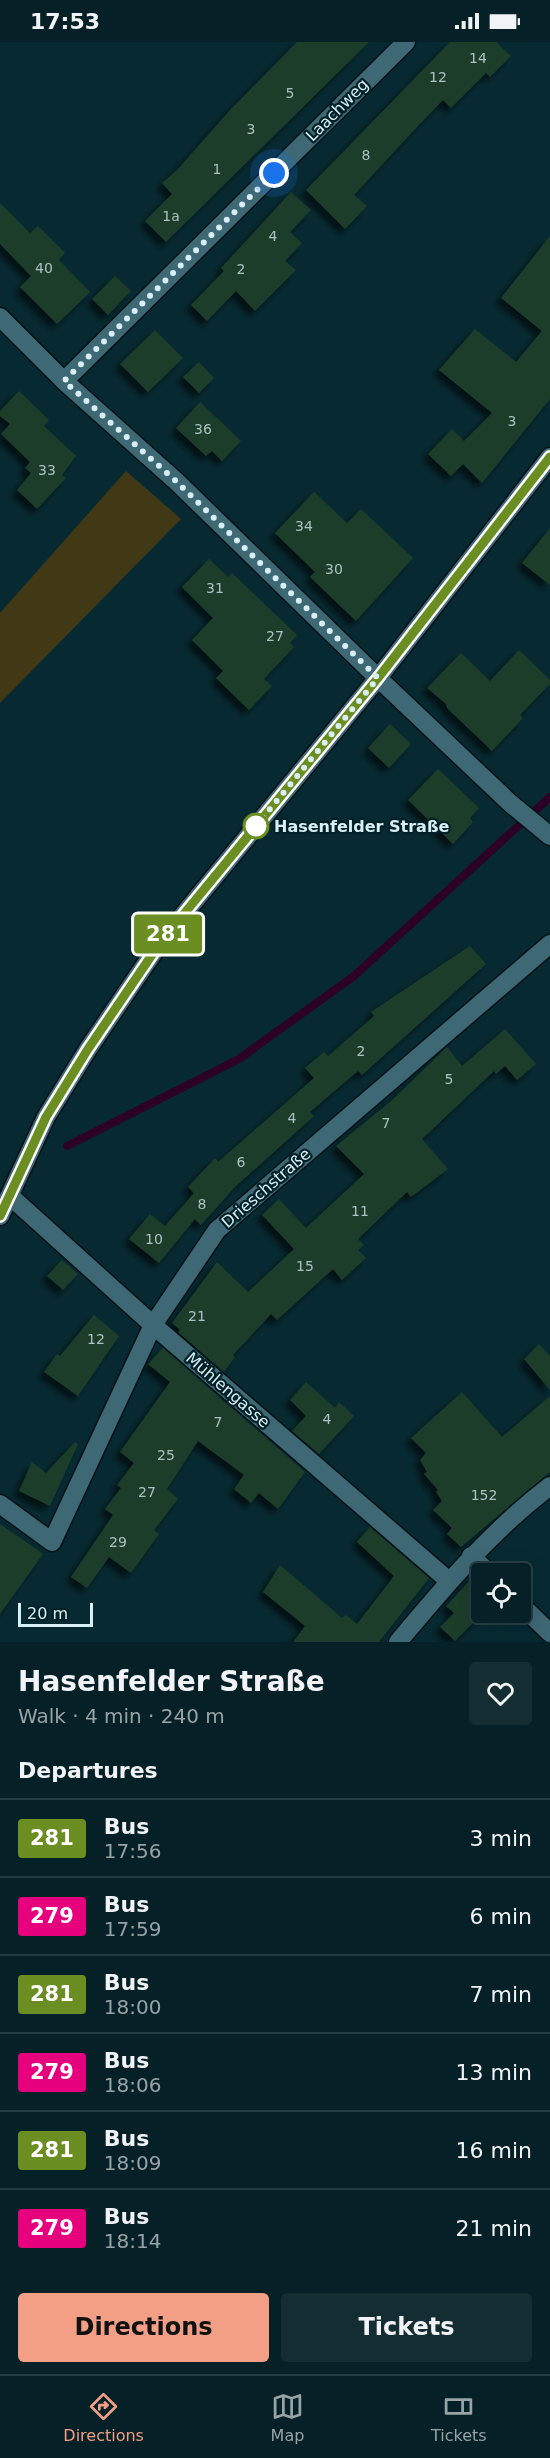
<!DOCTYPE html>
<meta charset="utf-8">
<style>
:root{--surface:#052026;--page:#132d32;--text:#f1f3f6;--muted:#97a3a7;--line:#263e43;--accent:#f39f85}
body{margin:0;font-family:"DejaVu Sans",sans-serif;background:var(--page);color:var(--text);height:100vh;display:flex;flex-direction:column;font-size:22px;white-space:nowrap}
*{box-sizing:border-box;margin:0}
p{font-size:20px;color:var(--muted)}
.icon{flex:none;width:33px;height:33px;fill:none;stroke:currentColor;stroke-width:2;stroke-linecap:round;stroke-linejoin:round}
.map{position:relative;height:1600px;overflow:hidden}
.sheet{display:flex;flex-direction:column;background:var(--surface);flex:1}
.sheet>*{flex:none}
.badge{padding:0 12px;border-radius:4px;font-size:21px;line-height:39px}
.controls{position:absolute;left:471px;top:1521px;display:grid;gap:12px}
.controls a{display:grid;place-items:center;width:60px;height:60px;border-radius:6px;background:var(--surface);box-shadow:0 6px 24px #0002,0 0 0 2px var(--line);font-size:30px}
.scale{position:absolute;left:18px;bottom:15px;width:75px;box-sizing:border-box;padding-left:6px;border:3px solid #d9eff6;border-top:0;font-size:16px;line-height:21px;white-space:nowrap;color:#d9eff6;-webkit-text-stroke:4px #002028;paint-order:stroke}
.you{position:absolute;width:30px;height:30px;margin:-15px;border:4px solid #fff;border-radius:50%;background:#1a73e8;box-shadow:0 0 0 9px #1a73e833}
.map>.badge{position:absolute;translate:-50% -50%;box-shadow:0 0 0 3px #fff}
h2{padding:0 18px;font-size:22px;line-height:54px}
.round{display:grid;place-items:center;flex:none;width:63px;height:63px;border-radius:6px;background:var(--page)}
.overview{display:flex;align-items:center;justify-content:space-between;height:102px;padding:0 18px}
h1{font-size:28px;font-weight:800;line-height:45px}
.action{display:flex;gap:12px;margin-top:auto;padding:12px 18px}
.action a{flex:1;height:69px;border-radius:6px;background:var(--accent);color:#111;font-size:24px;font-weight:800;line-height:69px;text-align:center}
.action a+a{background:var(--page);color:var(--text)}
ul{padding:0;list-style:none}
li{display:flex;align-items:center;gap:18px;height:78px;padding:0 18px;border-top:2px solid var(--line)}
li div{flex:1}
li b{display:block;font-size:22px}
li em{font-style:normal}
li .badge{min-width:66px;font-weight:700;text-align:center}
.status{display:flex;justify-content:space-between;align-items:center;height:42px;padding:0 30px;background:var(--surface);direction:ltr}
.status svg{height:16px;fill:currentColor}
.tab-bar{display:flex;justify-content:space-around;align-items:center;height:84px;border-top:2px solid var(--line);background:var(--surface);font-size:16px;color:var(--muted)}
.tab-bar a{display:grid;justify-items:center;gap:3px}
.tab-bar .active{color:var(--accent)}
.map>svg:first-child{display:block}
</style>
<div class="status"><b>17:53</b><svg viewBox="0 0 49 12"><path d="M0 12V9h3v3zM5 12V6h3v6zM10 12V3h3v9zM15 12V0h3v12zM26 1h20v11H26zM47 4h2v5h-2z"/></svg></div>
<div class="map">
<svg width="550" height="1600" viewBox="0 0 550 1600">
<defs>
<filter id="shadow"><feDropShadow dx="-5.5" dy="5.5" stdDeviation="3" flood-color="#0009"/></filter>
</defs>
<rect width="100%" height="100%" fill="#072a32"/>
<path fill="#413915" d="M126 429 181 477 0 661V571Z"/>
<g fill="none" stroke-linecap="round" stroke-linejoin="round">
<path stroke="#2d0025" stroke-width="8" d="M67 1104 239 1017 354 934 550 755"/>
</g>
<path fill="#1c3d2a" filter="url(#shadow)" d="M297 0H369L166 200 145 179 172 152 162 141 178 127 230 68Z
M450 0H496L511 14 490 35 486 31 451 66 443 58 416 86 354 153 367 164 345 187 306 148Z
M291 150 311 168 290 190 302 201 285 219 296 228 255 269 236 249 207 279 191 263 224 229 221 226Z
M0 161 30 191 38 184 65 211 59 218 90 250 57 282 20 245 31 234 0 202Z
M550 194V357L482 441 463 422 451 434 428 412 452 387 464 399 492 371 439 328 475 287 516 320 542 289 501 256Z
M115 234 131 249 108 273 92 257Z
M155 288 183 316 148 350 120 322Z
M199 320 214 336 199 351 183 335Z
M19 349 49 378 44 384 76 414 62 433 66 436 37 467 17 448 31 431 25 426 30 420 1 392 10 382 0 374V369Z
M200 360 241 399 222 419 212 409 206 414 176 386Z
M314 450 347 481 361 467 413 516 356 579 310 535 315 530 275 491Z
M550 486V543L522 521Z
M209 517 228 535 232 531 297 593 290 601 294 605 264 637 272 644 249 668 216 636 223 629 192 598 213 576 182 545Z
M519 608 550 638V642L520 673 523 676 492 709 447 666 446 662 427 646 461 611 490 639Z
M390 682 411 702 389 726 368 706Z
M438 727 479 766 470 776 473 780 453 802 408 758Z
M470 904 486 922 362 1033 358 1029 310 1070 314 1074 235 1145 201 1183 195 1177 159 1221 129 1197 150 1172 165 1184 194 1151 188 1145 215 1116 218 1120 314 1036 305 1026 324 1010 328 1014 374 974 371 970Z
M505 987 536 1022 517 1038 505 1024 496 1032 494 1029 422 1097 448 1127 411 1155 407 1150 358 1197 364 1203 358 1208 366 1216 342 1238 333 1227 277 1278 271 1272 233 1313 235 1315 224 1330 178 1290 180 1288 172 1281 217 1220 248 1250 294 1207 262 1173 279 1157 306 1186 364 1132 336 1104 391 1059 447 1005 462 1024Z
M62 1218 78 1232 63 1248 47 1234Z
M94 1273 119 1294 78 1354 44 1330 57 1312 60 1314Z
M539 1302 550 1314V1348L524 1317Z
M163 1306 305 1430 278 1467 259 1451 251 1461 234 1447 244 1433 198 1399 167 1447 178 1457 154 1488 159 1492 131 1531 109 1515 87 1546 71 1535 113 1473 105 1467 121 1446 117 1443 134 1421 120 1410 170 1340 148 1322Z
M306 1340 335 1366 339 1360 354 1374 319 1412 292 1389 306 1374 290 1358Z
M462 1350 502 1395 550 1354V1430L461 1505 447 1492 452 1486 433 1468 442 1459 436 1450 438 1448 424 1432 427 1430 420 1418 426 1411 411 1396Z
M75 1400 78 1402 50 1464 19 1449 32 1420 46 1431Z
M0 1482 43 1512 0 1572Z
M370 1485 429 1536 379 1600H293L305 1584 263 1550 280 1523 342 1576 346 1573 357 1582 394 1534 357 1500Z
M475 1533 482 1539V1572L455 1599 440 1585 454 1571 446 1564Z"/>
<g fill="none" stroke-linecap="round" stroke-linejoin="round">
<g stroke="#001117" stroke-width="21">
<path id="minor" d="M64 339 406 0
M378 636 510 761 550 794
M10 1154 153 1283 449 1539
M0 1462 52 1500 153 1283 217 1188 550 902
M471 1514 490 1532
M520 1562 550 1591
M398 1600C445 1544 491 1489 550 1444"/>
</g>
<g stroke="#001117" stroke-width="21">
<path id="tertiary" d="M0 275 64 339 177 440 378 636
M0 1174 46 1075 88 1007 160 901 378 636 550 415"/>
</g>
<use href="#minor" stroke="#3e6874" stroke-width="18"/>
<use href="#tertiary" stroke="#3e6874" stroke-width="18"/>
</g>
<g fill="none" stroke-linecap="round" stroke-linejoin="round">
<g stroke="#fff" stroke-width="14">
<path id="line" d="M0 1174 46 1075 88 1007 160 901 378 636 550 415"/>
</g>
<use href="#line" stroke="#6b8e23" stroke-width="9"/>
<path stroke="#d9eff6" stroke-width="6" stroke-dasharray="0 10.8" d="M256 784 378 636 177 440 64 339 274 131"/>
</g>
<circle fill="#fff" stroke="#6b8e23" stroke-width="3" cx="256" cy="784" r="12"/>
<g text-anchor="middle" dominant-baseline="central" stroke-width="4.5" stroke-linejoin="round" paint-order="stroke">
<g font-size="14" fill="#aac2c3">
<text x="478" y="16">14</text>
<text x="438" y="35">12</text>
<text x="290" y="51">5</text>
<text x="251" y="87">3</text>
<text x="366" y="113">8</text>
<text x="217" y="127">1</text>
<text x="171" y="174">1a</text>
<text x="273" y="194">4</text>
<text x="44" y="226">40</text>
<text x="241" y="227">2</text>
<text x="512" y="379">3</text>
<text x="203" y="387">36</text>
<text x="47" y="428">33</text>
<text x="304" y="484">34</text>
<text x="334" y="527">30</text>
<text x="215" y="546">31</text>
<text x="275" y="594">27</text>
<text x="361" y="1009">2</text>
<text x="449" y="1037">5</text>
<text x="292" y="1076">4</text>
<text x="386" y="1081">7</text>
<text x="241" y="1120">6</text>
<text x="202" y="1162">8</text>
<text x="360" y="1169">11</text>
<text x="154" y="1197">10</text>
<text x="305" y="1224">15</text>
<text x="197" y="1274">21</text>
<text x="96" y="1297">12</text>
<text x="327" y="1377">4</text>
<text x="218" y="1380">7</text>
<text x="166" y="1413">25</text>
<text x="147" y="1450">27</text>
<text x="484" y="1453">152</text>
<text x="118" y="1500">29</text>
</g>
<g font-size="16" fill="#d9eff6" stroke="#002028">
<text transform="translate(337 68) rotate(-45)">Laachweg</text>
<text transform="translate(266 1146) rotate(-41)">Drieschstraße</text>
<text transform="translate(228 1348) rotate(41)">Mühlengasse</text>
</g>
<g font-size="16" font-weight="bold" fill="#d9eff6" stroke="#002028" text-anchor="start">
<text x="274" y="784">Hasenfelder Straße</text>
</g>
</g>
</svg>
<div class="controls">
<a><svg class="icon" aria-label="locate" viewBox="0 0 24 24"><circle cx="12" cy="12" r="6"/><path d="M12 2v4M12 18v4M2 12h4M18 12h4"/></svg></a>
</div>
<div class="scale">20 m</div>
<div class="you" style="left:274px;top:131px"></div>
<b class="badge" style="left:168px;top:892px;background:#6b8e23;color:#fff">281</b>
</div>
<section class="sheet">
<div class="overview"><div><h1>Hasenfelder Straße</h1><p>Walk · 4 min · 240 m</p></div><a class="round"><svg class="icon" aria-label="heart" viewBox="0 0 24 24"><path d="M12 20l-8-8c-3-5 5-10 8-4 3-6 11-1 8 4z"/></svg></a></div>
<h2>Departures</h2>
<ul>
<li><span class="badge" style="background:#6b8e23;color:#fff">281</span><div><b>Bus</b><p>17:56</p></div><em>3 min</em></li>
<li><span class="badge" style="background:#e6007e;color:#fff">279</span><div><b>Bus</b><p>17:59</p></div><em>6 min</em></li>
<li><span class="badge" style="background:#6b8e23;color:#fff">281</span><div><b>Bus</b><p>18:00</p></div><em>7 min</em></li>
<li><span class="badge" style="background:#e6007e;color:#fff">279</span><div><b>Bus</b><p>18:06</p></div><em>13 min</em></li>
<li><span class="badge" style="background:#6b8e23;color:#fff">281</span><div><b>Bus</b><p>18:09</p></div><em>16 min</em></li>
<li><span class="badge" style="background:#e6007e;color:#fff">279</span><div><b>Bus</b><p>18:14</p></div><em>21 min</em></li>
</ul>
<div class="action"><a>Directions</a><a>Tickets</a></div>
</section>
<nav class="tab-bar">
<a class="active"><svg class="icon" aria-label="directions" viewBox="0 0 24 24"><path d="M12 3l9 9-9 9-9-9zM9 14v-3h6M13 9l2 2-2 2"/></svg>Directions</a>
<a><svg class="icon" aria-label="map" viewBox="0 0 24 24"><path d="M3 6l6-2 6 2 6-2v14l-6 2-6-2-6 2zM9 4v14M15 6v14"/></svg>Map</a>
<a><svg class="icon" aria-label="tickets" viewBox="0 0 24 24"><path d="M3 7h18v10H3zM15 7v10"/></svg>Tickets</a>
</nav>
